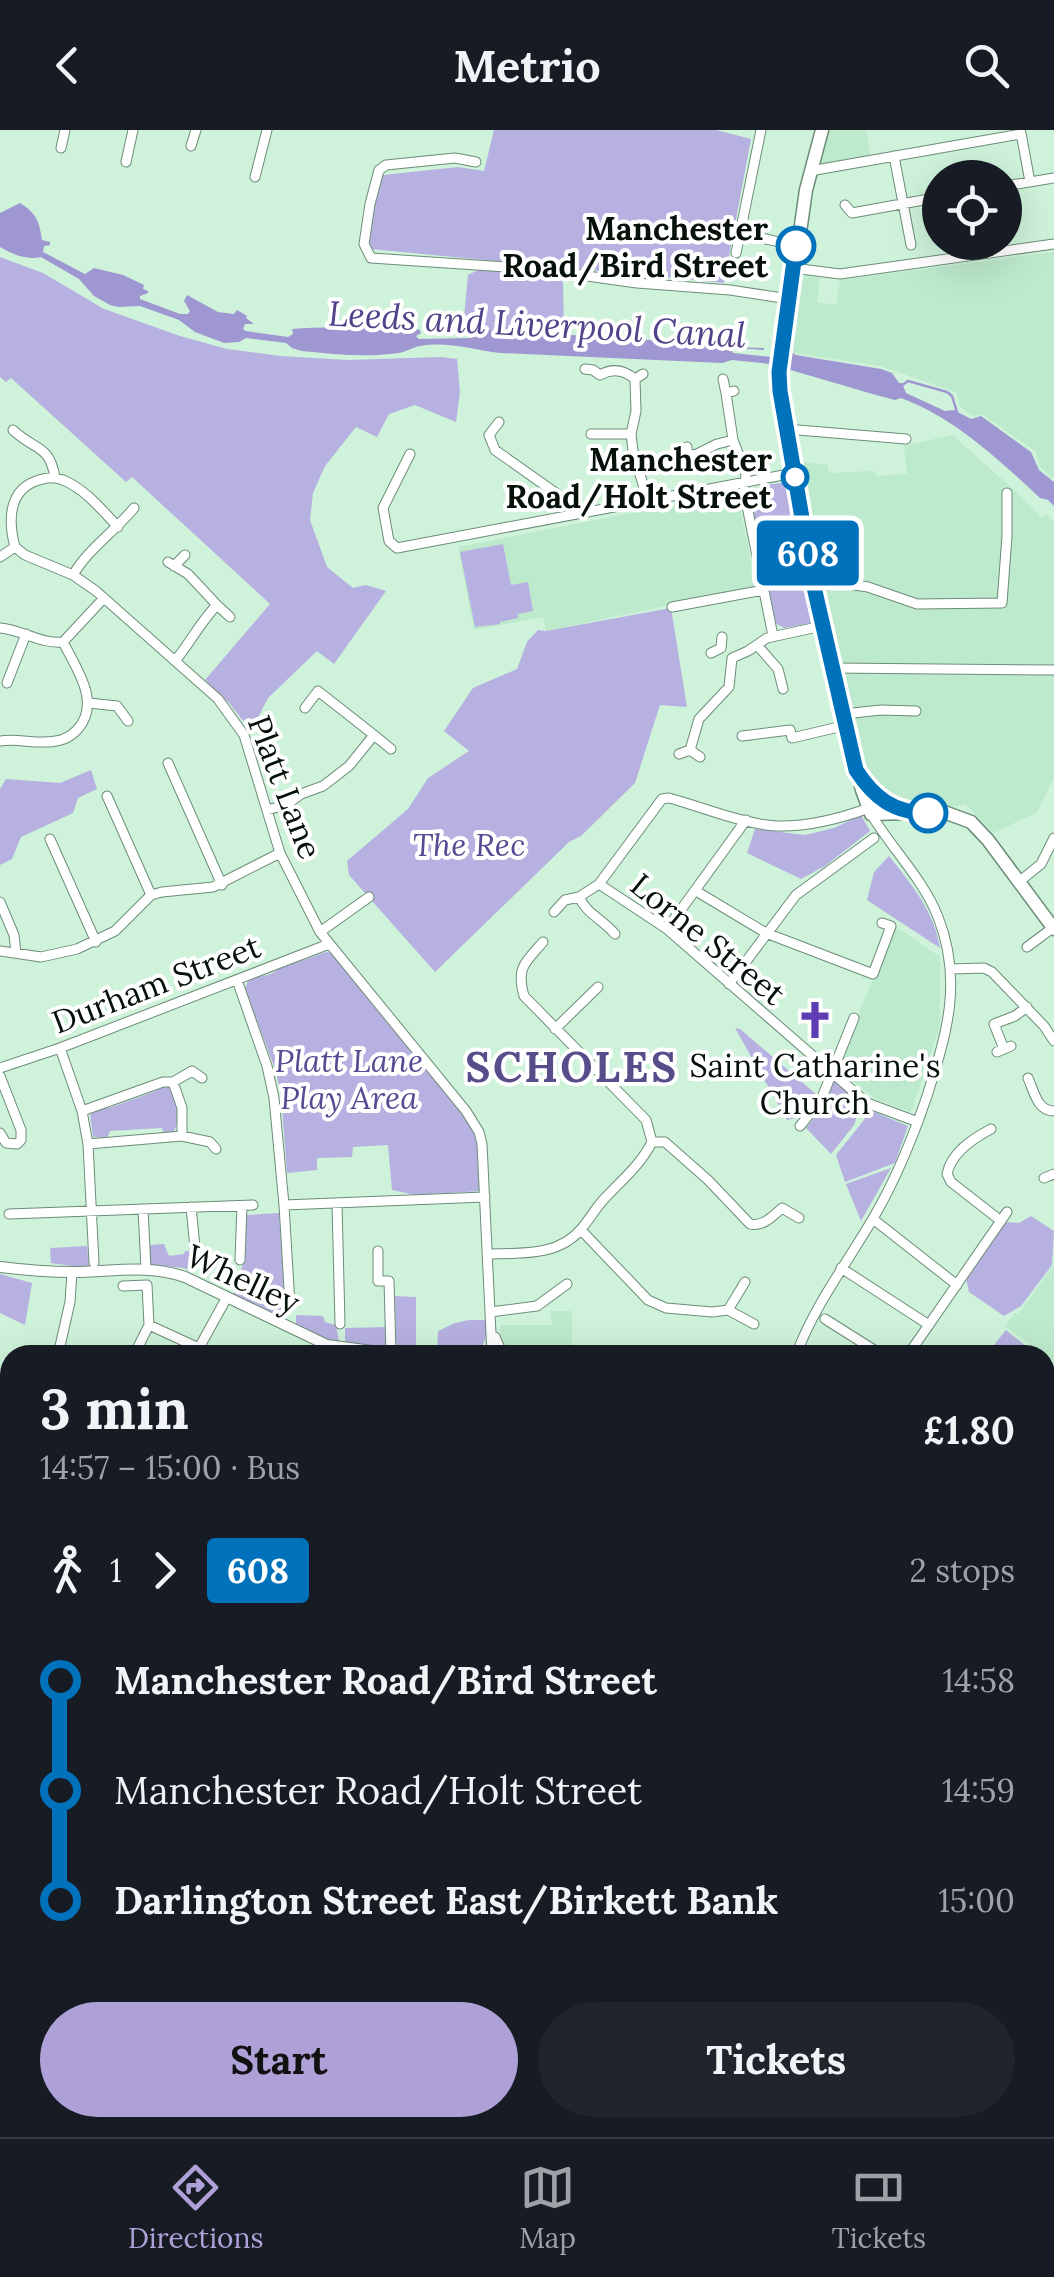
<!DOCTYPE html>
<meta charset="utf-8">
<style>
:root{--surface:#171b24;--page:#20242c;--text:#f1f3f6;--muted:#9ea1a6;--line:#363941;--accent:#aea1d8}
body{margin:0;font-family:Lora,serif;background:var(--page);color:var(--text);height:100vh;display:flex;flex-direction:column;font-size:38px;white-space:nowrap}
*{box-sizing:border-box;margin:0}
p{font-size:32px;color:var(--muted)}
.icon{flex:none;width:55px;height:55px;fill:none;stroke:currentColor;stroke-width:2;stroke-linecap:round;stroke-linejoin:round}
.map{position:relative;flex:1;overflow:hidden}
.drawer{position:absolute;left:0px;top:1215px;width:1055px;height:792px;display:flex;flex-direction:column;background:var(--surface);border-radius:30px 30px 0 0;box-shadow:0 10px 40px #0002}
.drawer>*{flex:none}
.badge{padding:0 20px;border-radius:8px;font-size:35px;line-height:65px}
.controls{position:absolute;left:922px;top:30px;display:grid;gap:20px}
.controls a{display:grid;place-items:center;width:100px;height:100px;border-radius:50%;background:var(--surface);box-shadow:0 10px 40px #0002;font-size:50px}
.map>.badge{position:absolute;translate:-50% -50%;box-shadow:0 0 0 5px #fff}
.legs{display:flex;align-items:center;gap:15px;height:110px;padding:0 40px;font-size:32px}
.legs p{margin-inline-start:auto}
.overview{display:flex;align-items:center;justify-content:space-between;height:170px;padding:0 40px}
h1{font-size:55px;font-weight:700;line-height:75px}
.button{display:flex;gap:20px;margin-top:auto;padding:20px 40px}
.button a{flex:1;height:115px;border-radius:60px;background:var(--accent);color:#111;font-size:40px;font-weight:700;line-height:115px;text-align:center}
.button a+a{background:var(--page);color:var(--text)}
ul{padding:0 40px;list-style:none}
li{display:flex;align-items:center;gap:35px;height:110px;font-size:38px}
li i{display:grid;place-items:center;width:15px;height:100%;margin:0 12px;background:currentColor}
li i::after{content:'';width:25px;height:25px;margin:-12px;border:8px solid;border-radius:50%;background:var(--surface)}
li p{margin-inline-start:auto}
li:first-child i{background:linear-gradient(#0000 50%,currentColor 0)}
li:last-child i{background:linear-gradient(currentColor 50%,#0000 0)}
header{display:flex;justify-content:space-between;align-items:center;height:130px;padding:0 40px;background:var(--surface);font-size:45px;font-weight:700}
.tab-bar{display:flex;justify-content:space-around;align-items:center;height:140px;border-top:2px solid var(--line);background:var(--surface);font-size:28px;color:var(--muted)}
.tab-bar a{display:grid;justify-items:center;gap:5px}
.tab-bar .active{color:var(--accent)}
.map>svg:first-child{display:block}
</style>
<header><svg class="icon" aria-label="back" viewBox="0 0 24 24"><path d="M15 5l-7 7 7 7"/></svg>Metrio<svg class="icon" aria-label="search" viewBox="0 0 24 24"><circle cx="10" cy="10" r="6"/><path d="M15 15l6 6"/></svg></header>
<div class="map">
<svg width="1054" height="2007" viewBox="0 0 1054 2007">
<rect width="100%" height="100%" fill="#cef2da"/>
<path fill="#bde9cc" d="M829 0H866L871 27 818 36Z
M1054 122V349L1040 337 1036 322 982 284 973 286 960 277 956 262 880 236 788 222 795 144 820 148 817 172 836 175 840 150Z
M952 305 1011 357 1041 388 1048 385 1054 393V648L1037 682 994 703 965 674 948 678 904 673 885 668 871 657 863 633 827 470 824 444 820 436 804 332 827 335 829 343 872 341 876 342V346L907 344 904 316Z
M737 362 756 457 546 501 543 487 474 500 458 417Z
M895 796 940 827V896L911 982 876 969 836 938Z
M1054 1135V1229L1052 1231 1005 1196 1015 1183 1018 1184Z
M550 1181H572V1225H508L504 1222 501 1215 500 1195H552Z
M792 1998H946V2005L791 2007Z"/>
<path fill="#b7b1e1" d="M494 0H716L751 9 724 153 371 119C366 96 377 68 383 45L458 37 484 41Z
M0 127 43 143 104 179 180 206 227 219 281 226 348 230 441 227 457 229 460 262 456 292 415 275 389 284 377 307 356 297 325 336 313 363 310 390 327 437 353 458 366 455 386 461 334 534 317 521 268 568 251 601 230 574 205 550 270 474 132 347 126 352 11 248 6 252 0 247Z
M482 138C509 140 540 137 563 152L564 205 463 198 468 145Z
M782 353 789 359 814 483 811 493 784 498 775 493 772 486 751 369C754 355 770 354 782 353Z
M503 414 511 455 528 452 533 481 518 484V488L500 492V494L475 497 460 422Z
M671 478 687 577 660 575 635 653 581 706 569 712 435 842 349 745 347 731 408 679 428 648 469 621 444 601 473 558 517 539 527 512 538 500 546 501Z
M91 640 97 659 78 668 73 683 21 707 12 729 0 735V659L6 649 60 653Z
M861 685 870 701 825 736 801 749 747 723 755 699 805 705 834 698Z
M889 726C912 755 934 781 940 818L867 770 874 742Z
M326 822 333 823 464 982 480 1013 481 1061 415 1065 392 1060 388 1015 353 1017 352 1027 317 1028V1040L287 1043 281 964 275 939 245 859 248 851 255 846C263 847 272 845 278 839Z
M735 898 740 899 817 965 800 987 787 990Z
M834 951 861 975 854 995 831 1024 806 998 824 976Z
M163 954 170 956C176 970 182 991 172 1004L164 1005 162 998 110 1001 107 1008 93 1007 90 983 106 976 109 978 156 961Z
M867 979 908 996 895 1033 845 1052 836 1025 864 990Z
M891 1038 861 1091 846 1054Z
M279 1083 286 1193 232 1168 244 1131 246 1085Z
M1031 1086 1054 1101 1052 1135 1021 1176 1004 1186 969 1162 966 1148 1005 1092 1019 1093Z
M164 1114 169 1126 184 1124 185 1121H189L193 1129V1142L184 1138 150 1135 149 1115Z
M87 1116 89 1136H72L51 1133 50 1118Z
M0 1144 32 1153 25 1195 0 1183Z
M395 1166 416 1167V1220L399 1218 396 1212Z
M296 1185 323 1186 325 1192 336 1195 339 1211 335 1212 296 1196Z
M469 1190H488C485 1232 472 1224 437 1222L438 1201 455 1193Z
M386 1197V1217L345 1213V1198Z
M1006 1200 1037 1225H986Z
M0 1256 10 1261V1321L6 1328 0 1331Z
M0 1725 10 1728V1885L0 1887Z"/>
<path fill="#9f97d1" d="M20 73C37 84 39 91 42 110L50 112V115L44 116 43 122 85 144 94 138 123 145 144 155 143 159 148 161V163L140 166V169L180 184H188L190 181 184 171 187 165 218 182 234 184 237 180 247 186 246 188 254 194H245L243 199 246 201 288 207 293 204 292 199C329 196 368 198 405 200L409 203 419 199 421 203 416 206 419 209 471 208 472 205 462 200 463 198 680 212C695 206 718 204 729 217L764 218V220L737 218 732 220 733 223 789 229 791 226 789 223 791 222 796 225 881 239 892 243 899 253H902L906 263 945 281 954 280 971 289 981 286 1031 322 1039 340 1054 352V376L1048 370 1040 368C998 329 955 288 901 268L895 270 876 265 770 234 732 230 722 233 500 223C474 220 447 211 420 216 413 217 406 222 398 223 367 228 333 224 302 221L292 218 286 213 246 208 239 212 224 213 195 202 179 190 140 176 118 177 110 175 94 166 79 149 41 127C26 130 14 125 0 117V83Z"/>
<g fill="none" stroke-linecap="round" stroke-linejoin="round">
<path stroke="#9f97d1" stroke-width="2.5" d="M901 256 908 251 947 262 952 266 957 282"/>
<g stroke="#6c8d78" stroke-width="11">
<path id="minor" d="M1021 3 1030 52
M191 16 196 0
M61 18 65 0
M894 26 911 115
M126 32 133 0
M476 32 455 28 386 35 379 40 370 74 364 114 371 128 537 139 637 153 730 160 789 169
M810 41 1021 4
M255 47 267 0
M1005 56 1054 48
M845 75 852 83 940 67
M740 103 797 116
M736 123 761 0
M793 138 840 144 1054 114
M585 239 593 240 600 245C612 238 624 240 635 249
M643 244 635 249 636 281 631 304 633 321 648 371
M723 249 726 263 734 261
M726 263 733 310 746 344 744 361 773 506
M499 292 489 305 495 320 584 383
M786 299 906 309
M13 300C35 321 49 314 55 347
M591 304H631
M410 324 383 378 389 411 397 418 794 343
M678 324H687V317
M687 324 695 325 717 314 733 310
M15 417 25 425 73 445 96 461 218 569 244 605 280 723 320 802 466 981 479 1002 482 1014 492 1225
M15 417C8 391 8 359 39 350 47 347 55 347 63 350 85 359 102 380 118 397
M0 427 15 417
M168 432 188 444 217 475C201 491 190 513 175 531
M174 436 185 425
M73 445C88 419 114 402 134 378
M814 457 841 453 868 457 917 474 1002 473 1007 406V363
M217 475 230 487
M672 477 764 460
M0 498C23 500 40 514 63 512L104 468
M757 515 778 539 783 559
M711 523 721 518 722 507
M833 538 1054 540
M7 553 26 504
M89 573 117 576 128 591
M844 584 881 580 916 581
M374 605 391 619
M742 606 790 600 792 608 847 595
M0 611C19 608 37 615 56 611 65 610 71 606 77 600 102 573 76 538 63 512
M690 620 699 589 729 557 732 528 748 521 767 508 822 496
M679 624 690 620 700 627
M168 633 222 755
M107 666 151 765
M267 680 286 675 301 664 323 656 349 636 374 605 318 561 305 578
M50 709 96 812
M1020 751 1041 734 1054 708
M599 754 667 799 867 973 918 992
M696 761 766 803 873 844 891 796 882 793
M0 772 14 805 16 823
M554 782 565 770 579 767
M667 799 746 690
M320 802 369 767
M615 804C603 790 586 783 579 767L599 754 662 669 669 668C702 677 743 694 776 696 809 697 839 689 869 678
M1027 817 1054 797
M0 821 41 827 77 819 115 801 151 765 162 762 213 757 280 723
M951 839 984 838 992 842 1044 896 1054 911
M237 850 267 936 274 968 284 1075 290 1175
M729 854 796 765 874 708
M555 899 598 857
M60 918 82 981 88 1014 94 1133
M1004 919 994 894 1015 886 1027 877
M997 922 1011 916
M0 938 60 918 329 814
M0 946 21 1000V1010L17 1014 6 1013 0 1003
M1028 948C1034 961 1037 981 1054 981
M173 952 182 978V1006
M82 981 163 952H173L192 941 202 948
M800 996 821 970 854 888
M991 999C972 1009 951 1023 947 1044L951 1052 1001 1091
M652 1012H665L708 1050 750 1094C763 1097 773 1086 782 1078L799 1088
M88 1014 182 1006 210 1012 216 1019
M1044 1048 1054 1044
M337 1073 340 1194
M284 1075 485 1067
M191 1077 196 1127
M143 1079 146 1139
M9 1084 253 1075
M873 1089 957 1155
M581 1100 648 1170 666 1178 712 1182 728 1180 754 1194
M378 1121V1151H389L391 1224
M487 1124C520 1123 559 1127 582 1098 591 1087 597 1076 606 1067 623 1049 641 1034 652 1012L646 990 524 866C516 837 525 833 543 812
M240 1130 242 1076
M841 1138 929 1195
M123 1156 147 1155 149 1195 134 1225
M728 1180 745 1152
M490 1182 537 1176 567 1154
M825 1189 882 1225
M149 1195 214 1225
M495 1207 503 1225
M58 1225 70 1172 72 1142
M195 1225 226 1169
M255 1225 257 1222
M796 1225C815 1174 848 1132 875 1085 897 1047 913 1007 927 966 947 903 963 851 938 787 923 749 892 719 871 684
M908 1225 1007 1082
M1045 1307 1054 1296
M0 1355 10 1334
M0 1497 10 1494
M1045 1540 1054 1550
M0 1571 10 1568
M0 1643 10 1639
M0 1839 10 1846
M0 1921 10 1924
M1045 1983 1054 1982
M80 1998 84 2007
M118 1998 125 2007
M276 1998 282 2007
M336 1998 343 2007
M583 1998 624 2005
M710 1998 714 2007
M6 2005 37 1998
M244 2007 264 1998
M432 2007V1998
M949 2007 951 1998"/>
</g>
<g stroke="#6c8d78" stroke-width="12">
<path id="major" d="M0 1137C24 1140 48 1142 73 1142 111 1142 148 1134 185 1147L327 1215 402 1225
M1045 1458 1054 1467
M1045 1569 1054 1560
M760 1998V2007
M775 1998V2007"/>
</g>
<g stroke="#6c8d78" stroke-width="15">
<path id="highway" d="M822 0 806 60 779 250 814 457 862 660 871 684 944 682 971 692 988 710 1054 799
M863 650 875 666 906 682
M1045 1721 1054 1718
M1045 1734 1054 1732
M167 2007 173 1998
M178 2007 185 1998"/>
</g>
<use href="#minor" stroke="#fff" stroke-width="9"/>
<use href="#major" stroke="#fff" stroke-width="10"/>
<use href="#highway" stroke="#fff" stroke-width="12"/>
</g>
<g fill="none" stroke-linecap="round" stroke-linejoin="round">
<g stroke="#fff" stroke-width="22">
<path id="line-1" d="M796 116 779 242 780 261 814 457 856 640C874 668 894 683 928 683"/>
</g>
<use href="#line-1" stroke="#0072bc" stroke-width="15"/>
</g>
<defs>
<g id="church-bare" transform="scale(3)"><path d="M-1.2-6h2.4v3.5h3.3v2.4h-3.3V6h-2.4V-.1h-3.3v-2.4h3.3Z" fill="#5d3cb4" stroke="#fff" stroke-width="2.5" paint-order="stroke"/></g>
</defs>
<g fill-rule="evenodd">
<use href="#church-bare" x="815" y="890"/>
</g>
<g fill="#fff" stroke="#0072bc" stroke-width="5">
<circle cx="796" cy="116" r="18"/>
<circle cx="795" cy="347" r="12"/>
<circle cx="928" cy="683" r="18"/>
</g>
<g text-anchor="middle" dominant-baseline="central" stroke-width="8" stroke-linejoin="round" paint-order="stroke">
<g font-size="32" font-weight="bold" fill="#051109" stroke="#fff" text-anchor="end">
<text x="768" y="98">Manchester<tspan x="768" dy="37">Road/Bird Street</tspan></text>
<text x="772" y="329">Manchester<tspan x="772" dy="37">Road/Holt Street</tspan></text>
</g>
<g font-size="32" fill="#051109" stroke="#fff">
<text transform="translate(285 657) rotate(69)">Platt Lane</text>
<text transform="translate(708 809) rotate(39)">Lorne Street</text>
<text transform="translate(156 854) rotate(-21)">Durham Street</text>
<text transform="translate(243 1149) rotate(25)">Whelley</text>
</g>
<g font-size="32" font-style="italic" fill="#584a92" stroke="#fff">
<text x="469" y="714">The Rec</text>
<text x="349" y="930">Platt Lane<tspan x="349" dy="37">Play Area</tspan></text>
</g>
<g font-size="32" fill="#051109" stroke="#fff">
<text x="815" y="935">Saint Catharine's<tspan x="815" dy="37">Church</tspan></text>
</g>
<g font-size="35" font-style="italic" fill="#514289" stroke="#fff">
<text transform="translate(537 194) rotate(3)">Leeds and Liverpool Canal</text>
</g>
<g font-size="42" font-weight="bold" letter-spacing="2.5" fill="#584c8b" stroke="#fff">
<text x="572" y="937">SCHOLES</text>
</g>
</g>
</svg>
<div class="controls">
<a><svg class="icon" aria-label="locate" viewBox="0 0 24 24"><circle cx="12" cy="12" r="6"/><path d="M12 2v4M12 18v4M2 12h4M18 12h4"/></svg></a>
</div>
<b class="badge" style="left:808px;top:423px;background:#0072bc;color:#fff">608</b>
<section class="drawer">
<div class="overview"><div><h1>3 min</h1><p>14:57 – 15:00 · Bus</p></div><b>£1.80</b></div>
<div class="legs"><svg class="icon" aria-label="walk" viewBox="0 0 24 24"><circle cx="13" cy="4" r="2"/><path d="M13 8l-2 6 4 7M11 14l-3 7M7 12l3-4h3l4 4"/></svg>1<svg class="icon" aria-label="forward" viewBox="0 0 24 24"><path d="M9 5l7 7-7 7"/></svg><b class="badge" style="background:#0072bc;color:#fff">608</b><p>2 stops</p></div>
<ul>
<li><i style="color:#0072bc"></i><b>Manchester Road/Bird Street</b><p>14:58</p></li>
<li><i style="color:#0072bc"></i><span>Manchester Road/Holt Street</span><p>14:59</p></li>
<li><i style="color:#0072bc"></i><b>Darlington Street East/Birkett Bank</b><p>15:00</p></li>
</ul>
<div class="button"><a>Start</a><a>Tickets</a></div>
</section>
</div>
<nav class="tab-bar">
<a class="active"><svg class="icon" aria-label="directions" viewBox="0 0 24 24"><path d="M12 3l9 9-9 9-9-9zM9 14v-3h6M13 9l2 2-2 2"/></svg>Directions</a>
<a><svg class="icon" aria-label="map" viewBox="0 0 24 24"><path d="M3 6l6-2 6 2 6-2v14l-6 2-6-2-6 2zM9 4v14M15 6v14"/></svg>Map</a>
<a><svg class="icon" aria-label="tickets" viewBox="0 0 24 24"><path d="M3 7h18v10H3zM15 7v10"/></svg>Tickets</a>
</nav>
